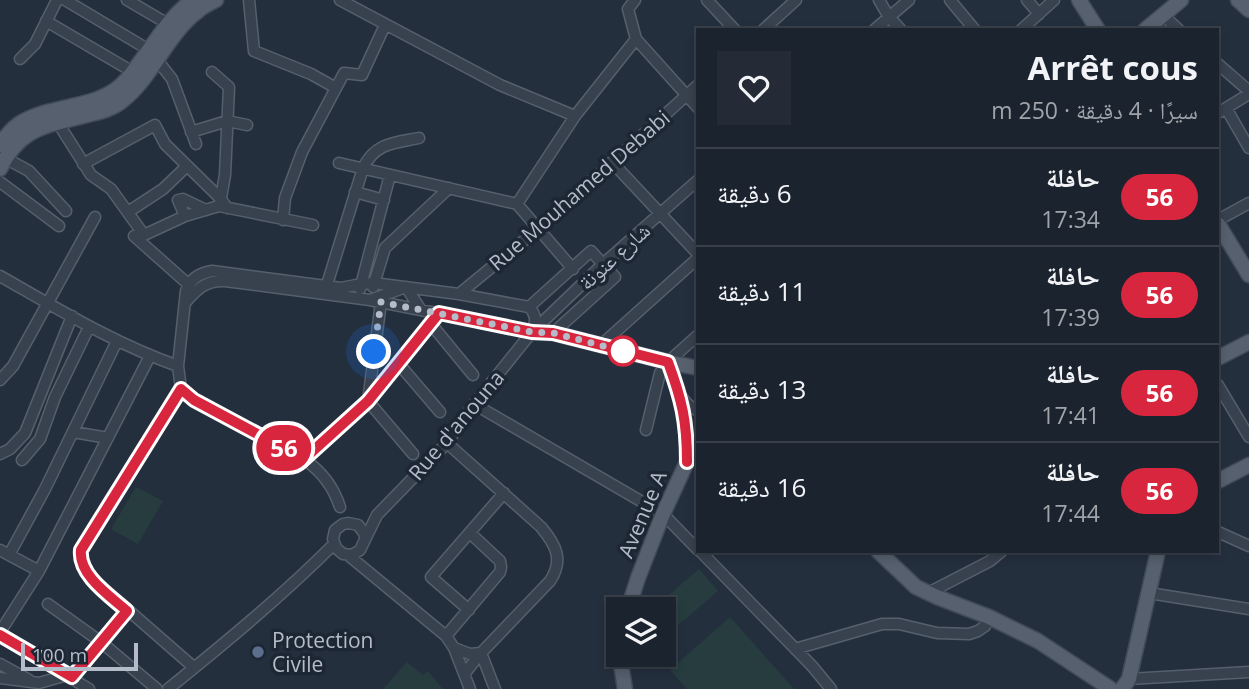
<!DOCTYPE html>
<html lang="ar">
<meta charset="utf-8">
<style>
:root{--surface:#1b232e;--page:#242b36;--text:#f1f3f6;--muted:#a0a4aa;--line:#39404a}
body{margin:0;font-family:"Open Sans","Noto Naskh Arabic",sans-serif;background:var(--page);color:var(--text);direction:rtl;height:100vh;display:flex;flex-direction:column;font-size:26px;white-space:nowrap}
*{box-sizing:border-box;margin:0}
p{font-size:23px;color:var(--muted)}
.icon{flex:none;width:38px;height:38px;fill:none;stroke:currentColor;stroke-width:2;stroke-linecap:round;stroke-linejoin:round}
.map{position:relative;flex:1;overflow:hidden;direction:ltr}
.details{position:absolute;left:696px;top:28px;width:523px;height:525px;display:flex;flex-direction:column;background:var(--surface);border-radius:0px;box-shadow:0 4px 10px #0003,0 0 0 2px var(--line);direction:rtl}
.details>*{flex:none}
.badge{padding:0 14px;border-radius:23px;font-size:24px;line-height:46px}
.tools{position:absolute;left:606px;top:597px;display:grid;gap:14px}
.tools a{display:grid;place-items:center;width:70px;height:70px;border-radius:0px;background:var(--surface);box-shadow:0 4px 10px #0003,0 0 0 2px var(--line);font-size:35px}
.scale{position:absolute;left:21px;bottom:18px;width:117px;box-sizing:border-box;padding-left:7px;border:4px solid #b4bcc9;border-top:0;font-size:19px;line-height:24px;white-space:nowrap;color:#b4bcc9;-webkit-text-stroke:5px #1d2633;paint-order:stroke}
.you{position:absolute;width:35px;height:35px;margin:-18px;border:5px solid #fff;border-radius:50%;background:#1a73e8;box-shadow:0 0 0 10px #1a73e833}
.map>.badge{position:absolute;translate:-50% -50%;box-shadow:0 0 0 4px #fff}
.round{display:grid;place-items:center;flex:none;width:74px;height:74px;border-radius:0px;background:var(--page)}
.summary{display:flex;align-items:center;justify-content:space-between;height:119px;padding:0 21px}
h1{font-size:33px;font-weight:700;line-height:52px}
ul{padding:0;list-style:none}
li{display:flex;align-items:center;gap:21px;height:98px;padding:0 21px;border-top:2px solid var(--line)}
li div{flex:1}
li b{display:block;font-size:26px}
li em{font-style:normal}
li .badge{min-width:77px;font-weight:700;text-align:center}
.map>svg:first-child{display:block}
</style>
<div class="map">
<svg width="1249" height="689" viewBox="0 0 1249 689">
<rect width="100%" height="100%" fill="#242f3e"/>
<path fill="#263c3f" d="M136 487 163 501 138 544 111 529Z
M699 569 718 591 677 626 663 612V609H660L657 605Z
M730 617 794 689H687L670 670Z
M407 662 423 675 428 671 443 689H383Z"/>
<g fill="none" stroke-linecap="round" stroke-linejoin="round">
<g stroke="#565f6c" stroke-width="13">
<path id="minor" d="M65 0 149 50
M127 0 168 24
M249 0 254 51 311 74 336 88
M340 0 500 85 575 116
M707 0 735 30
M879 0 889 17 901 30
M950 0 975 30
M1027 0 1039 14
M1163 15 1179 30
M46 21 133 72
M763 30 796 0
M874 30 909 0
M1021 30 1054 0
M636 39 698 108
M20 59 35 44 57 0
M157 60 172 79 196 144
M1218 64 1249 91
M212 72 229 87 225 175 220 203
M1226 108 1249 148
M1218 113 1249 94
M58 123 91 175 111 189 144 235
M191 132 227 121 247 125
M5 158 29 171 66 211
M612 162 698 254
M339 163 517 204 573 269
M83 164 155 125 165 144 221 199 227 208
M0 182 59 226
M355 192 384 200
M517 204 575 116 636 39 628 9 635 0
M206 210 183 199 178 200 185 216 219 206 313 225
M128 212 163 189 187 166
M185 216 144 235 134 236 188 284
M283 220 285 198 302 152 344 73 362 75 385 25
M1218 220 1249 203
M0 276C58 309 115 344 178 366
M373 287 385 248 449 188
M360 289 390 175
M325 291 363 168C375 143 394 143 419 138
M459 294 538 229 698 85
M370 300 406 287 421 310
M381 302 368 401 413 454
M185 303C197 289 206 280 225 281L370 300 532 332
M529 307 591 251 615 277 553 333
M431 324 473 375
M601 345 698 258
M668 362C676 383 677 401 698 411
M398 363 440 412
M0 380 13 366 95 217
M1218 385 1249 437
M181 389 81 550 80 559 88 575 190 664
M681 398 687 434V458
M474 404 663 514 698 550
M646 430 660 373 668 362 698 335
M73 432 108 438
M447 443 541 527C556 545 564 560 550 581L481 653 470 654 454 648
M0 454 10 449 25 433 72 316
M304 459 368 401 439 313
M22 460 40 439 55 397 89 327
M340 507C333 486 322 472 304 459L194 400 181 389 178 366 186 291C190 279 200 273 212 271L341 288 361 284 373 283 459 294 529 307C537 315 536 322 532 332
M1218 532 1249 546
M365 537 364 533 358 525 348 523 343 524 335 530 333 539 336 548 343 554 352 555 360 550 377 515 447 443 474 404 532 332 603 264 698 180
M0 550 39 571
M700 551 812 666 831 689
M9 555 45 489 117 341
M348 555 446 636 454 648 470 689
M928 593 990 561 1002 551
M1149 593 1249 609
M48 604 101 642 157 689
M469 610 431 577 504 493
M0 632 39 571 150 356
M0 635 89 689
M446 636 500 572 501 567 500 561 470 533
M795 649 882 624H899L937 633 969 634 978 631 985 626 989 617
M0 664 29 680
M465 673 481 653 495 689
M72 677 127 611
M0 678 39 683 67 675
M1129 679 1249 672
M168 689C225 643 282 596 334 544"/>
</g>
<g stroke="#414a57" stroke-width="17">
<path id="major" d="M1079 0 1098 30
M1238 0 1249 10
M1145 30 1181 0
M0 145C6 136 13 127 22 122 51 105 87 109 115 90 126 83 133 72 140 62 156 41 171 15 193 0
M0 169C20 127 46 126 87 115 99 112 113 109 122 101 153 77 166 35 198 11 203 6 210 3 216 0
M1218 224 1249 275
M532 332 553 333 668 362 698 368
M1218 358 1249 342
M1218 481 1249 465
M878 551 916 587 937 597 989 617 1038 641 1111 689
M628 609 638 578 663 514 698 438
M621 654V664L625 689
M1122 689 1129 679 1158 551"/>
</g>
<use href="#minor" stroke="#38414e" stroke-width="10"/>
<use href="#major" stroke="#56606e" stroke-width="14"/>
</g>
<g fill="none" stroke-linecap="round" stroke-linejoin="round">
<g stroke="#fff" stroke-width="16">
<path id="line" d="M0 635 72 677 127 611C110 596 78 575 81 550L181 389 194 400 304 459 368 401 439 313 532 332 553 333 668 362C682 400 687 421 687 462"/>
</g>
<use href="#line" stroke="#d7263d" stroke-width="10"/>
<path stroke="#b4bcc9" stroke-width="7" stroke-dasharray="0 12.6" d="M374 352 381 302 532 332 553 333 623 351"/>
</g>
<circle fill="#fff" stroke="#d7263d" stroke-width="3.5" cx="623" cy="351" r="14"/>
<circle fill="#5c6f8a" stroke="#1d2633" stroke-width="2.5" cx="258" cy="652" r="7"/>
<g text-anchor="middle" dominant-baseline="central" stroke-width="7" stroke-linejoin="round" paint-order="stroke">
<g font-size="21" fill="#b4bcc9" stroke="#1d2633">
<text transform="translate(579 190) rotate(-41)">Rue Mouhamed Debabi</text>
<text transform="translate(614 256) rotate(-42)">شارع عنونة</text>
<text transform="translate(456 425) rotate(-50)">Rue d'anouna</text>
<text transform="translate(642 514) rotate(-67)">Avenue A</text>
</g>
<g font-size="21" fill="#b4bcc9" stroke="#1d2633" text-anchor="start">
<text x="272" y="640">Protection<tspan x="272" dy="24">Civile</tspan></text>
</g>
</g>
</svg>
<div class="tools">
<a><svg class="icon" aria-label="layers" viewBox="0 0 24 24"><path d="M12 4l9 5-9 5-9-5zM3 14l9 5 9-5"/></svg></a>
</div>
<div class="scale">100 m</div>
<div class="you" style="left:374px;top:352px"></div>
<b class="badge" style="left:284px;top:448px;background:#d7263d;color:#fff">56</b>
<section class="details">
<div class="summary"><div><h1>Arrêt cous</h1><p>سيرًا · 4 دقيقة · 250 m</p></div><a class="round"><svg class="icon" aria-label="heart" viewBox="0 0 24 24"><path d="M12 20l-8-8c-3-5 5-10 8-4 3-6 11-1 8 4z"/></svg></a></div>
<ul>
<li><span class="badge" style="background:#d7263d;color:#fff">56</span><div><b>حافلة</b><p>17:34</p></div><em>6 دقيقة</em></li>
<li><span class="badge" style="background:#d7263d;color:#fff">56</span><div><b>حافلة</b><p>17:39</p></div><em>11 دقيقة</em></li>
<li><span class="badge" style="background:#d7263d;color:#fff">56</span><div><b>حافلة</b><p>17:41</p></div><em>13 دقيقة</em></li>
<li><span class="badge" style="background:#d7263d;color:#fff">56</span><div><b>حافلة</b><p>17:44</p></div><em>16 دقيقة</em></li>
</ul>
</section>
</div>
